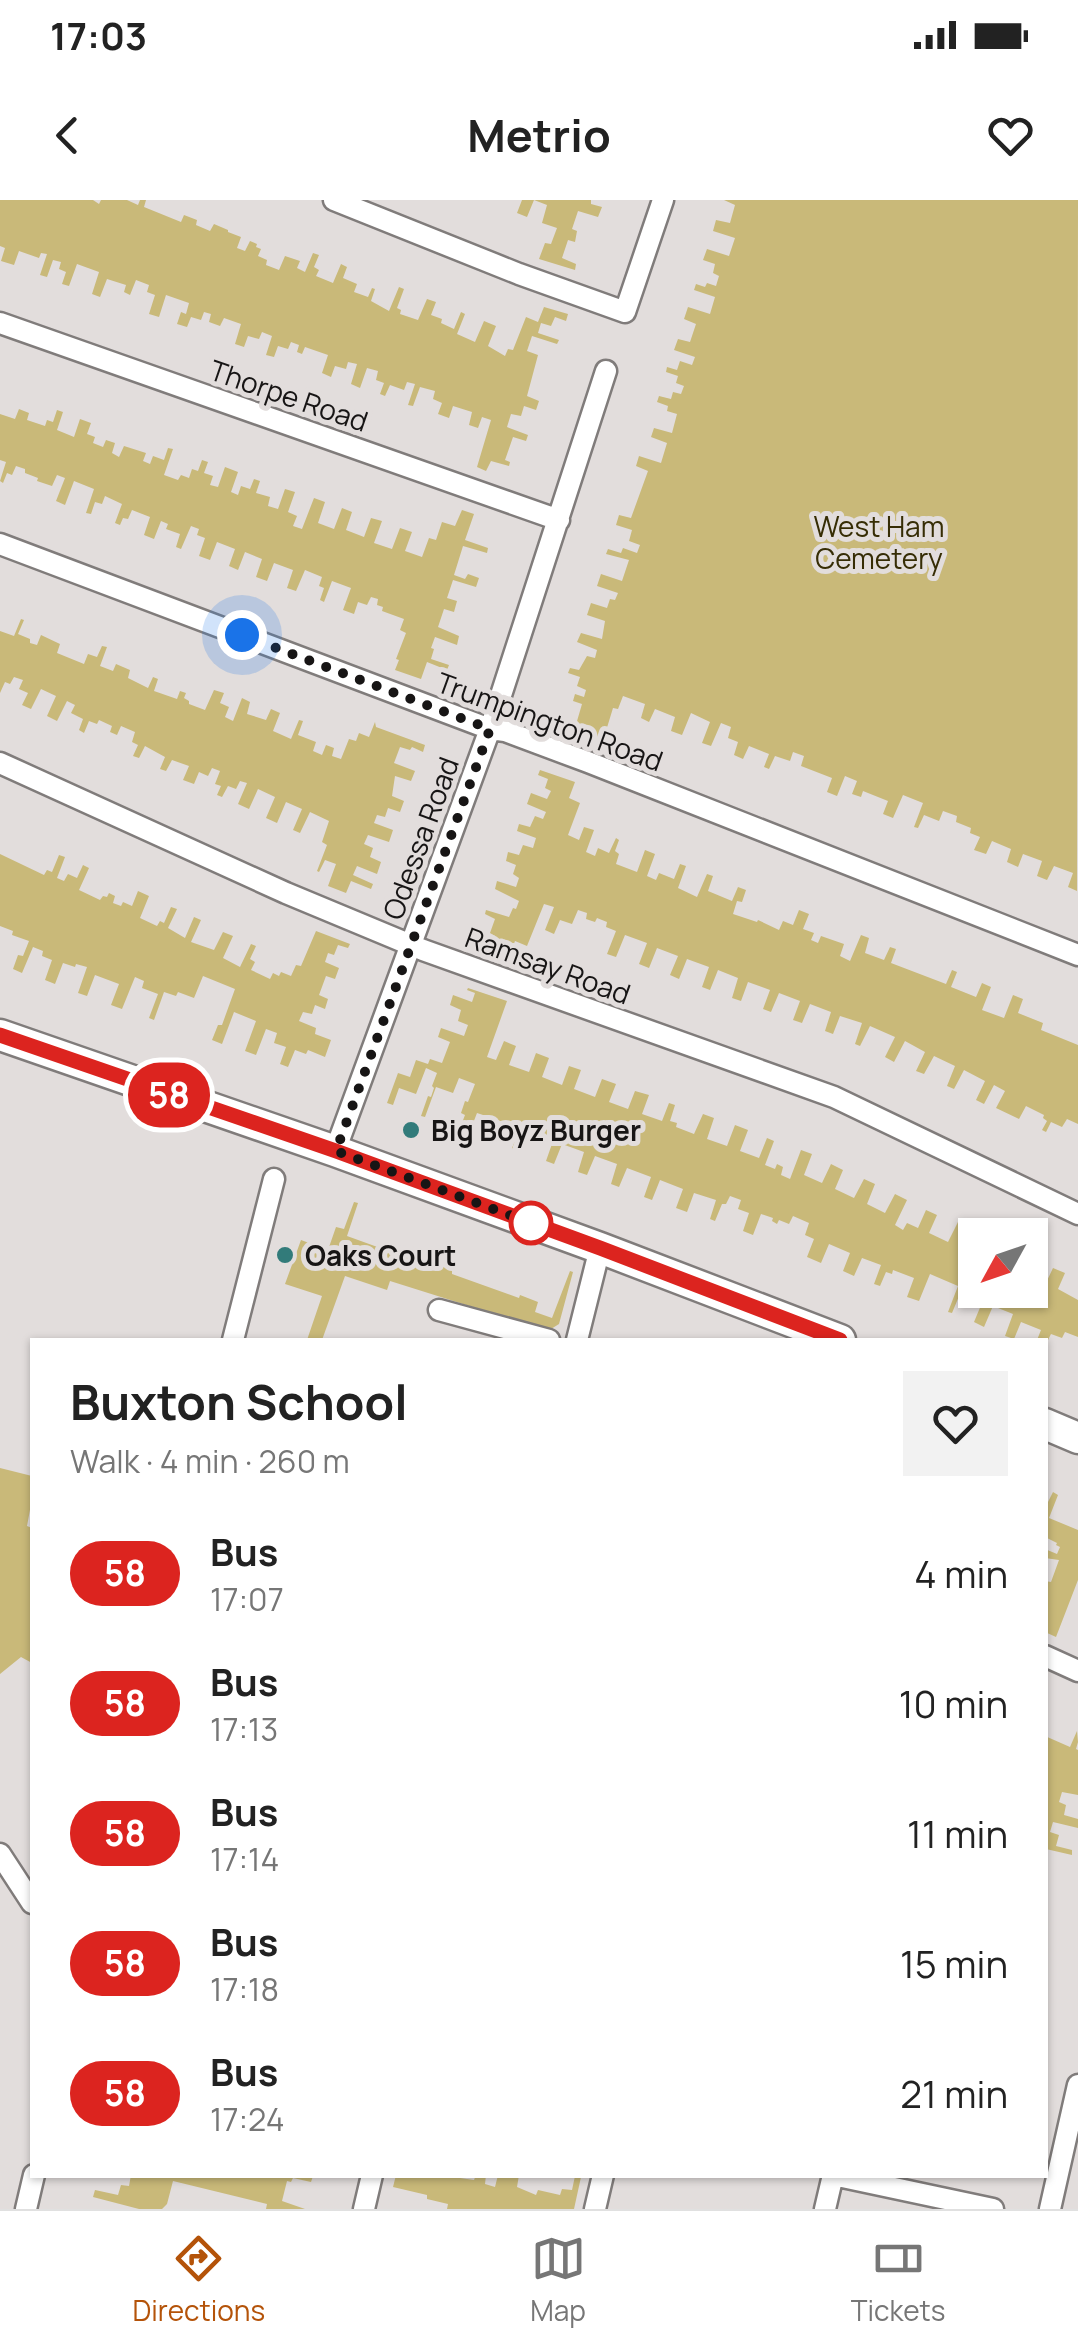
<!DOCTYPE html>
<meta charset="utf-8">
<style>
:root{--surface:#fff;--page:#f2f2f2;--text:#222;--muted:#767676;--line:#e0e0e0;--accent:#b45309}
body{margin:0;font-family:Manrope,sans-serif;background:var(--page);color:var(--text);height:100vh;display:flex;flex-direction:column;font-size:38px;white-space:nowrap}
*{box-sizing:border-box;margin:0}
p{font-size:32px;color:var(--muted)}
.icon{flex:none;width:55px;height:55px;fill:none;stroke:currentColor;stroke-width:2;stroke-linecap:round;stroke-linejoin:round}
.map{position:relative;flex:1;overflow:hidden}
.drawer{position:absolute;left:30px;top:1138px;width:1018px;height:840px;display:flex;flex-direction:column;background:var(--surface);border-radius:0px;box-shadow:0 2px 8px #0004}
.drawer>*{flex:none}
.badge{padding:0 20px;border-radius:32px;font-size:35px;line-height:65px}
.needle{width:65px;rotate:230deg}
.controls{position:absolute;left:958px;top:1018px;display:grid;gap:20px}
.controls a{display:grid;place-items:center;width:90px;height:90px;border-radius:0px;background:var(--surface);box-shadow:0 2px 8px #0004;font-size:50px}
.you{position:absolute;width:50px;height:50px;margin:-25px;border:8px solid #fff;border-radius:50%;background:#1a73e8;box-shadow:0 0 0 15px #1a73e833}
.map>.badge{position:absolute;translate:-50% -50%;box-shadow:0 0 0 5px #fff}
.round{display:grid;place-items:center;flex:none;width:105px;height:105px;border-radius:0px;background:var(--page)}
.summary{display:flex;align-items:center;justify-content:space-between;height:170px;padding:0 40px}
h1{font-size:48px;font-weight:700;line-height:75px}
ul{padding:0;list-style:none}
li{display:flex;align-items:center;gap:30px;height:130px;padding:0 40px}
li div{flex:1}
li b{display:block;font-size:38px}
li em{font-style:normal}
li .badge{min-width:110px;font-weight:700;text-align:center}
.status{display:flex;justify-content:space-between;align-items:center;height:70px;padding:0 50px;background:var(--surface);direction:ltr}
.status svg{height:28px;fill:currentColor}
header{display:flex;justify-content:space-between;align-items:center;height:130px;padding:0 40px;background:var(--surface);font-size:45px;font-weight:700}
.dock{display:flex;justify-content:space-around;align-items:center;height:140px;border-top:2px solid var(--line);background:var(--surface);font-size:28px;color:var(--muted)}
.dock a{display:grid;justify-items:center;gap:5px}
.dock .selected{color:var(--accent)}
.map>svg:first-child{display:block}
</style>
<div class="status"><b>17:03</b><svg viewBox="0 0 49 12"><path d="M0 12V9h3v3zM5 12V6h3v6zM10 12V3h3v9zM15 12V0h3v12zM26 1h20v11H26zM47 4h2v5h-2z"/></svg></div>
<header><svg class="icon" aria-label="back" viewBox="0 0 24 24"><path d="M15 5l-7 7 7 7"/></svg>Metrio<svg class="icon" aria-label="heart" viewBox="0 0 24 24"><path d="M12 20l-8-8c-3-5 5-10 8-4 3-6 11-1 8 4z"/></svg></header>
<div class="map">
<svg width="1078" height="2009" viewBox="0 0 1078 2009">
<rect width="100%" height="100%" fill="#e2dddc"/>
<path fill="#c9b979" d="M0 0H93L99 4 101 0H127L138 5 140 0H146L144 7 181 22 184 15 197 20 196 25 210 31 214 24 228 30V32L241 37 237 48 245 51 250 41 257 44 256 47 261 49 258 56 267 60 266 65 279 70 285 56 300 61 297 68 305 72 313 53 319 55 314 67 319 70 316 76 333 83 341 64 347 67 343 78 357 84 354 92 368 97 372 88 375 89 371 101 389 111 399 87 404 89 397 108 401 110 400 114 418 120 427 99 436 102 431 115 442 119 441 123 454 129 461 112 465 114 457 134 475 142 484 121 496 126 488 146 505 156 508 149 513 150 526 117 538 122 544 107 568 114 566 121 555 117 551 126 541 123 538 133 559 140 557 144 532 136 527 151 538 155 527 196 539 201 536 210 524 206 521 216 511 214 507 227 528 235 526 241 513 237 505 260 510 262 509 266 491 261 486 271 477 267 491 220 482 217 478 228 469 225 472 212 453 206 449 218 438 214 442 203 433 199 435 191 420 187 413 206 408 205 415 184 407 182 404 190 390 185 385 196 380 194 384 183 376 180 378 171 367 168 360 188 351 184 357 164 348 162 346 169 335 166 331 177 322 173 328 155 305 147 302 154 297 152 299 145 291 142 288 149 278 146 274 157 266 155 272 136 262 132 259 139 248 136 244 147 235 144 241 124 224 118 220 126 209 122 211 114 204 112 201 120 191 117 187 127 177 124 181 112 186 114 189 103 166 95 159 117 149 114 155 95 147 92 149 85 136 80 130 95 124 92 126 85 107 79 100 97 92 94 99 72 77 64 69 86 62 84 66 72 59 69 61 62 53 60 47 77 40 75 47 54 41 53 39 58 19 51 14 65 1 61 5 48 0 46Z
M522 0H591V4L602 7 598 17 578 11 572 29 577 31 575 42 568 40 562 58 576 64 575 70 539 59 545 43 551 44 557 28 542 23 547 5 534 0 527 17 517 13Z
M724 0H1078L1077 691 1068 687 1073 673 1054 666 1047 680 1037 676 1042 661 1023 654 1018 667 1007 662 1011 649 992 641 986 654 974 650 980 637 970 633 971 628 956 622 957 616 943 611 939 621 924 615 918 628 914 627 923 603 903 595 893 618 883 614 888 601 863 591 861 597 852 594 857 581 845 576 837 596 827 592 832 578 801 566 804 556 793 552 790 561 775 556 769 569 764 567 769 554 749 546 743 559 734 555 738 542 728 538 731 527 721 523 711 546 702 543 710 522 691 513 682 535 671 531 675 517 655 509 649 522 641 518 645 504 623 496 618 509 613 508 602 544 551 526 553 521 575 528 582 504 573 501 575 494 584 497 586 490 577 486 580 477 568 473 570 468 579 470 587 456 595 458 597 450 577 442 581 433 602 439 605 421 587 415 591 403 607 408 610 399 615 400 618 393 597 386 601 374 622 381 629 360 606 354 608 349 621 353 623 348 637 353 640 345 629 341 632 330 616 325 619 315 631 318 648 271 636 266 639 256 661 263 667 243 651 237 654 228 672 233 677 214 667 211 668 206 657 202 659 196 671 199 673 192 681 194 684 186 676 183 678 176 666 172 667 167 677 170 680 161 692 165 695 157 674 150 678 139 690 142 696 124 684 119 688 107 710 114 715 97 694 90 696 84 705 87 707 83 716 86 719 76 713 73 715 64 703 60 707 49 729 56 735 38 713 31 716 20 730 23 735 5Z
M19 209 29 213 27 220 45 226 47 220 53 222 57 210 63 212 57 230 74 237 80 219 91 223 87 234 95 237 93 243 103 247 106 240 115 243 112 253 119 257 124 246 146 253 143 261 150 264 153 256 164 260 168 248 173 249 164 275 178 280 181 275 189 278 192 269 198 271 202 260 208 262 204 273 213 276 210 285 218 287 225 267 238 272 231 292 238 295 241 286 250 289 254 279 260 281 256 293 270 297 268 306 278 309 285 289 295 292 288 312 297 316 293 326 302 329 314 298 325 302 318 323 334 329 342 308 352 312 346 330 364 337 371 318 382 321 374 343 392 349 400 328 412 332 405 351 422 357 429 338 436 340 442 322 455 326 462 310 474 314 465 340 488 348 487 353 463 346 454 375 465 379 468 374 479 378 476 387 453 380 447 398 457 401 454 412 444 409 438 427 459 436 457 445 435 437 431 448 434 449 431 459 449 465 447 470 427 462 421 479 395 470 399 460 396 459 406 433 400 430 404 419 382 411 383 407 377 405 378 399 371 397 367 405 358 402 354 414 343 410 351 388 332 381 324 402 320 400 324 388 319 386 322 377 305 370 296 391 287 388 293 370 274 363 267 381 256 377 262 359 245 352 238 370 229 366 235 349 217 342 210 360 199 356 205 338 197 335 199 329 191 326 181 349 176 347 180 334 166 329 168 324 161 321 154 339 144 335 150 317 132 310 128 319 123 318 120 325 115 323 122 304 105 296 102 304 95 302 91 314 86 313 94 289 74 281 65 305 56 301 65 278 57 275 52 286 37 281 38 278 25 273V269L16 266 12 275 7 273 3 283 0 281 6 262 0 260V214L15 219Z
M21 419 24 420 18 434 30 439V443L37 445 41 435 60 444 57 453 84 464 88 454 97 457 102 446 107 447 100 466 113 471 116 464 130 470 128 478 148 488 153 477 158 479 154 491 177 499 180 491 186 493 184 498 189 501V504L205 510 214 490 224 493 220 503 229 507 225 517 233 521 242 498 250 502 247 514 266 520 271 509 280 513 273 531 291 539 299 520 303 521 298 535 316 542 313 551 322 555 326 545 334 548 332 556 341 559 349 539 356 541 359 533 369 537 375 522 376 527 425 545 423 552 412 547 410 550 400 547 394 563 415 571 411 581 395 576 392 596 404 601 400 612 388 608 385 617 377 615 374 623 393 630 389 642 368 635 364 644 373 648 370 657 381 662 377 674 357 666 353 675 373 684 371 689 351 681 346 693 328 686 336 664 325 660 319 672 317 671 327 645 322 642 329 621 310 612 300 633 293 630 302 609 286 602 277 623 266 618 275 597 258 589 249 609 238 604 247 583 240 581 236 589 228 586 222 597 217 595 221 586 215 584 220 571 212 568 208 576 199 572 194 584 183 580 189 566 172 560 166 571 160 569 165 557 145 546 139 558 133 556 138 545 132 542 135 532 121 526 117 535 110 532 112 526 99 520 97 524 89 521 84 533 79 530 83 519 71 513 75 505 67 501 57 521 47 516 56 496 41 489 31 509 22 505 28 493 19 489 23 480 14 477 10 484 5 482 0 493V431L14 436Z
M540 570 575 582 569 598 580 603 568 635 579 640 584 627 594 630 586 652 595 656 598 648 609 653 616 638 619 640 615 651 619 654 616 664 637 672 645 650 655 654 647 676 656 680 659 673 674 679 680 664 686 666 678 688 697 697 707 674 713 676 708 691 732 701 738 687 746 690 742 702 737 701 733 714 757 722 758 720 779 730 783 721 793 725 799 710 809 714 803 729 814 733 811 740 818 743 821 736 844 744 840 756 850 761 861 735 869 738 865 753 884 760 890 747 896 749 891 763 946 784 952 770 957 772 951 787 976 797 982 783 991 787 982 810 1004 818 1013 795 1023 799 1018 813 1043 823 1041 830 1078 845V924L1067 919 1062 927 1051 922 1046 932 1042 930 1047 921 1043 918 1044 915 1026 906 1019 919 996 908 1005 891 994 885 984 904 976 900 985 881 964 870 954 889 947 886 955 866 934 856 924 874 916 871 925 852 905 841 894 862 885 857 895 837 870 826 860 846 855 844 862 823 840 816 833 834 825 831 831 812 810 804 802 823 793 820 800 801 779 793 771 812 763 809 770 790 748 782 741 801 732 798 738 778 718 770 710 790 702 787 709 767 687 759 679 779 670 775 678 756 657 748 649 768 639 764 647 743 625 735 616 757 607 754 616 731 606 727 607 722 597 718 595 722 586 719 587 713 578 710 572 724 560 720 554 734 545 730 554 707 544 704 527 746 515 741 509 757 474 744 476 738 493 743 495 736 490 733 495 719 485 714 486 710 509 717 513 708 516 709 519 701 495 689 497 681 516 687 519 678 513 674 516 665 506 661 508 652 519 655 523 645 533 648 536 638 517 631 519 624 530 627 535 616 543 619 546 612 527 604 531 593 547 599 551 591 545 588 548 579 538 575Z
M0 654 44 675 47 670 52 672 59 655 65 657 57 678 64 681 68 674 77 678 83 665 89 668 79 690 100 700 103 696 107 697 109 693 115 696 113 703 121 706 123 702 132 706 138 691 149 696 140 718 157 726 160 721 164 723 171 707 177 709 168 728 185 738 194 717 201 720 191 742 214 750 223 732 233 736 223 758 240 767 251 744 256 746 250 759 255 762 251 770 270 779 273 773 279 776 281 772 291 776 296 765 301 766 316 731 350 744 348 748 338 745 334 755 328 753 325 762 339 768 335 779 326 776 319 795 328 799 325 809 315 805 312 814 303 812 299 821 316 828 315 834 331 840 325 857 308 850 306 854 295 850 288 867 280 864 286 847 274 843 277 833 266 829 256 855 245 851 256 821 234 812 222 844 212 840 218 825H222L235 789 203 776 194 798 178 792 176 796 164 792 154 820 149 818 158 794 142 788 144 781 135 777 122 809 111 805 119 784 95 775 87 796 78 793 87 767 76 764 75 767 63 763 55 784 45 780 52 760 42 756 43 751 33 747 22 773 13 769 18 755 23 756 29 741 12 735 13 731 0 726Z
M468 788 507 801 487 857 496 860 504 841 516 846 509 865 529 872 536 853 549 858 542 877 562 885 569 866 581 870 574 889 595 897 602 879 616 884 609 902 628 909 635 891 649 895 642 914 662 921 669 903 675 905 670 921 677 923 676 927 694 934 703 914 714 918 707 939 727 946 735 925 748 930 740 951 759 958 767 938 774 941 765 965 775 969 777 964 783 967 781 975 790 979 801 950 812 954 804 975 822 983 831 964 843 970 835 989 854 998 864 979 875 984 867 1004 885 1013 895 994 907 1000 895 1025 903 1030 907 1023 918 1028 926 1010 937 1015 929 1033 948 1042 958 1022 968 1027 959 1047 975 1055V1090H1030V1081L1044 1087 1053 1068 1065 1073 1058 1089 1078 1100V1137L1065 1132 1062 1138 1051 1134 1047 1142 1037 1140 1041 1130 1021 1122 1014 1139 1005 1136 1013 1114 993 1106 984 1127 974 1122 984 1098 962 1089 952 1113 948 1112 958 1086 930 1074 919 1101 907 1097 914 1078 893 1070 892 1074 886 1072 880 1086 874 1084 881 1065 862 1058 854 1076 843 1071 850 1053 829 1044 821 1063 807 1057 814 1039 805 1035 809 1023 793 1016 789 1024 779 1020 777 1024 772 1021 773 1018 761 1014 753 1035 743 1031 749 1013 738 1009 741 1000 730 996 726 1004H722L715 1021 710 1019 716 1000 694 993 687 1012 676 1008 683 989 660 980 652 1000 644 997 651 977 627 968 619 987 611 984 617 964 595 956 587 975 578 972 584 952 562 944 554 964 546 961 553 941 530 932 522 952 512 948 520 929 498 920 490 940 480 936 486 916 477 913 470 931 460 928 465 915 461 913 465 901 468 902 475 884 459 878 453 893 436 887 425 917 421 916 428 896 431 897 434 888 432 886 437 873 426 868 416 894 399 888 393 905 387 903 398 873 410 877 416 860 428 864 430 859 442 863 450 842 438 837 441 828 464 836 468 825 458 821 461 810 450 805 453 795 472 802 475 793 467 790Z
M354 1002 358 1003 347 1036 383 1049 384 1046 452 1070V1074L519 1098 520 1095 538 1102 535 1112 552 1118 570 1071 573 1072 559 1124 551 1129H543L390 1081 387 1090 345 1076 322 1140H307L322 1096 285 1084 301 1040 328 1050 336 1027 344 1029Z
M0 1268 32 1276V1299L27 1326 32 1328V1463L21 1457 0 1474Z
M1053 1292 1058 1295 1049 1318 1078 1330V1380L1056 1437 1045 1432V1398L1047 1394 1045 1393V1381L1051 1382 1059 1360 1045 1358V1349L1057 1354 1060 1347 1056 1345 1057 1343 1045 1337V1308Z
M1077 1531 1078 1542 1076 1549 1078 1550V1595L1062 1592 1059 1602 1066 1605 1064 1615 1078 1619V1628L1053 1622 1050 1632 1059 1635 1056 1646 1072 1650V1655L1046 1649 1045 1651V1536L1070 1547Z
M131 1975H310L313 1976 311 1982 293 1978 291 1982 287 1981 282 2001 305 2009H266L267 2004 173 1981 167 2004 162 2009H139L93 1997 95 1990 118 1995 121 1985 129 1986Z
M396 1975H453V1977L474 1980 476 1975H486L485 1984 495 1987 498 1975 507 1977 508 1975H519L517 1987 536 1995 538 1990 560 1995 562 1989 572 1990 575 1976 581 1977 574 2009H447L448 2004 427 1999V1995L393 1987Z"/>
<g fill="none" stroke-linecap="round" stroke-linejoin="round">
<g stroke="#807c7b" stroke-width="25">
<path id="street" d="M334 0 519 74 625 112 663 0
M0 123 559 320
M0 344 490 529 505 531 588 562 1078 755
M0 563 286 693 423 750 834 897 1078 1014
M335 951 490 529 606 171
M439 1110 549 1140
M233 1140 274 979
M577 1140 600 1048
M1045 1456 1078 1471
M0 1654 32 1703
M833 1975 993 2009
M26 2009 34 1975
M364 2009 372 1975
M595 2009 603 1975
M825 2009 833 1975
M1050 2009 1078 1885"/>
</g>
<g stroke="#807c7b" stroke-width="35">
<path id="secondary" d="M0 835 335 951 600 1048 840 1140
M1045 1224 1078 1238"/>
</g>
<use href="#street" stroke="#fff" stroke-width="20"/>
<use href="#secondary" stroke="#fff" stroke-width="30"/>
</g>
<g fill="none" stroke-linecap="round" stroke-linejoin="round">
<g stroke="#fff" stroke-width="22">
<path id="line" d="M0 835 336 951 600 1048 840 1140"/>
</g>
<use href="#line" stroke="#dc241f" stroke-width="15"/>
<path stroke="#171515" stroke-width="10" stroke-dasharray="0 18" d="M242 435 490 529 336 951 534 1024 531 1023"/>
</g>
<g fill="#327b7a" stroke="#e2dddc" stroke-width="4">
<circle cx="411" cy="930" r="10"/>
<circle cx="285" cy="1055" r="10"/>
</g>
<circle fill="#fff" stroke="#dc241f" stroke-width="5" cx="531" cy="1023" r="20"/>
<g text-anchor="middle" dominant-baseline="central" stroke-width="10" stroke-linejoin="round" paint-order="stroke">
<g font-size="28" fill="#171515" stroke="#e2dddc">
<text transform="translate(289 195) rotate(19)">Thorpe Road</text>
<text transform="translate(550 521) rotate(20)">Trumpington Road</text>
<text transform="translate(420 638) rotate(-70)">Odessa Road</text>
<text transform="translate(548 765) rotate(20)">Ramsay Road</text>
</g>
<g font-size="28" fill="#362d05" stroke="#e2dddc">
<text x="879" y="326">West Ham<tspan x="879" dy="32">Cemetery</tspan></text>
</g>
<g font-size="28" font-weight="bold" fill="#171515" stroke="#e2dddc" text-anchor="start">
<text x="431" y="930">Big Boyz Burger</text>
<text x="305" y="1055">Oaks Court</text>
</g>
</g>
</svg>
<div class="controls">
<a><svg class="needle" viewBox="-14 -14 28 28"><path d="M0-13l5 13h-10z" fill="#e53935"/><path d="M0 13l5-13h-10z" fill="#767676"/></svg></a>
</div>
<div class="you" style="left:242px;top:435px"></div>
<b class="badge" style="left:169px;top:895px;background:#dc241f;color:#fff">58</b>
<section class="drawer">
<div class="summary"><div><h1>Buxton School</h1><p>Walk · 4 min · 260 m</p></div><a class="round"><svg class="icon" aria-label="heart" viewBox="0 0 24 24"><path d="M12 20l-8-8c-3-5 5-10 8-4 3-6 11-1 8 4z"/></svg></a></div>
<ul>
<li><span class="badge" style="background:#dc241f;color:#fff">58</span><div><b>Bus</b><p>17:07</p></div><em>4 min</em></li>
<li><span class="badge" style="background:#dc241f;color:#fff">58</span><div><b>Bus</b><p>17:13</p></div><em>10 min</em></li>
<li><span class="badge" style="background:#dc241f;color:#fff">58</span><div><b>Bus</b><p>17:14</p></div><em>11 min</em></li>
<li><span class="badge" style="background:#dc241f;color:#fff">58</span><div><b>Bus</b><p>17:18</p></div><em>15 min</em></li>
<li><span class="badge" style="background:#dc241f;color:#fff">58</span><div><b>Bus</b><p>17:24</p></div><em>21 min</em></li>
</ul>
</section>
</div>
<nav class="dock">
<a class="selected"><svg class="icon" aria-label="directions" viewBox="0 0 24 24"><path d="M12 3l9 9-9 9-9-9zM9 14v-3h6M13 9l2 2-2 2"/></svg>Directions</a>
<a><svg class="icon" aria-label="map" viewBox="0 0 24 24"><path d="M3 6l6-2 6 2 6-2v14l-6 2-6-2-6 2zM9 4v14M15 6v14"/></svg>Map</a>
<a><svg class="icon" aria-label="tickets" viewBox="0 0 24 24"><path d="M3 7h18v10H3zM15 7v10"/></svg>Tickets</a>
</nav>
